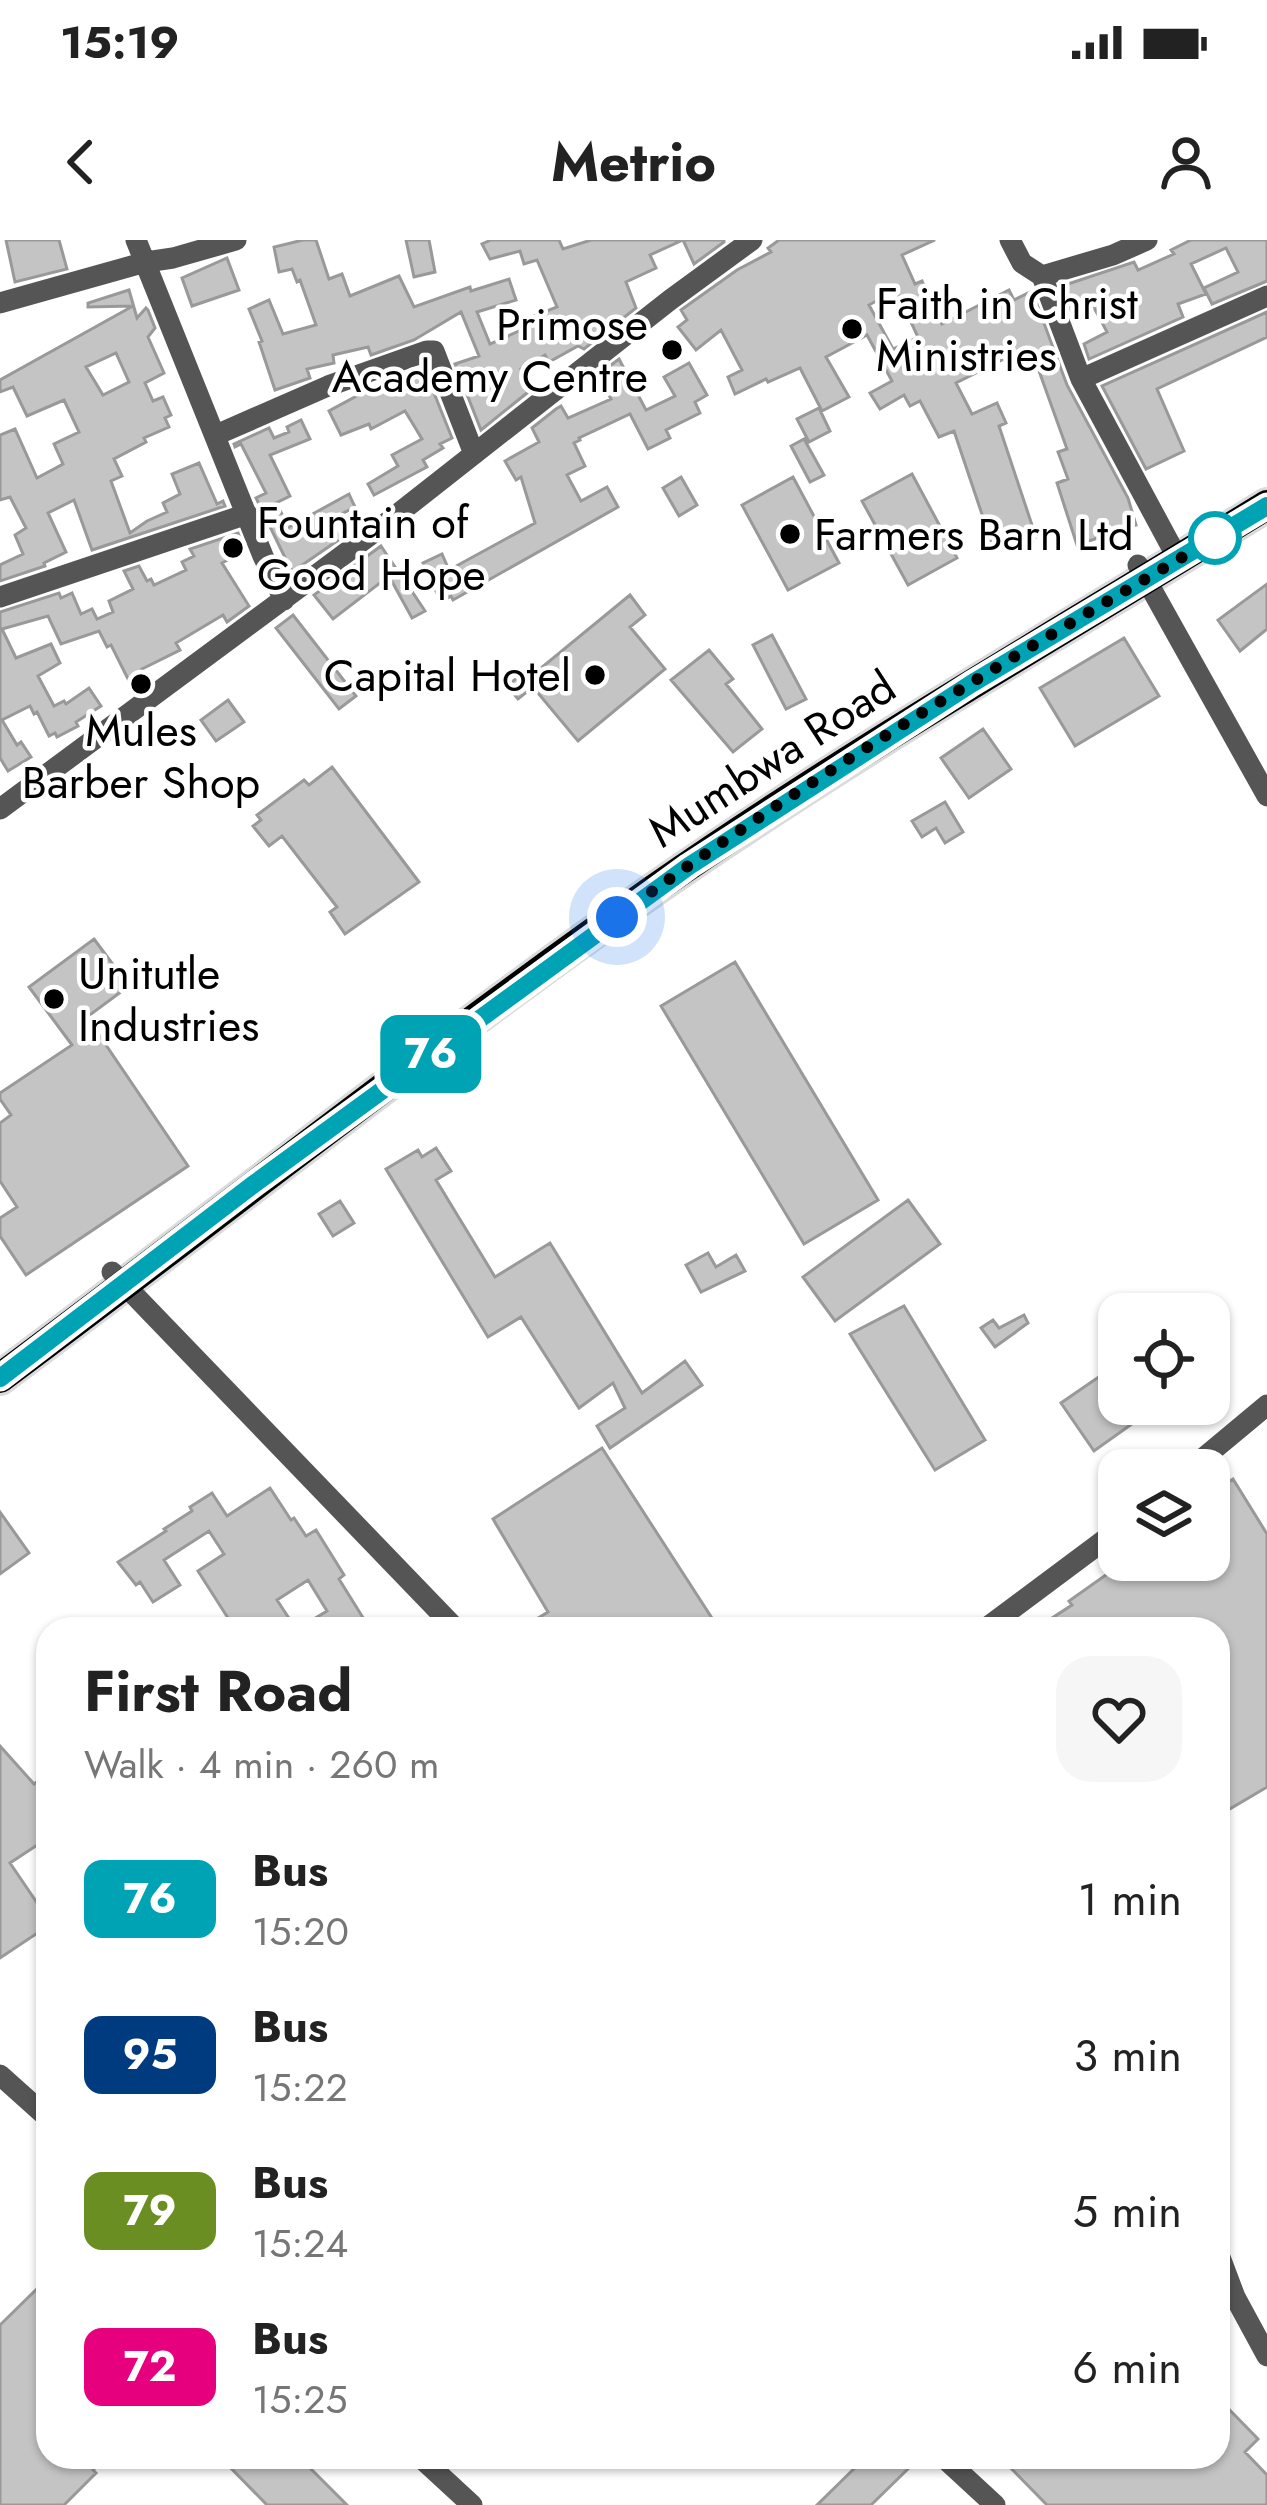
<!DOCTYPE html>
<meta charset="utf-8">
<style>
:root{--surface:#fff;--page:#f6f6f6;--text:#222;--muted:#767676}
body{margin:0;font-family:Jost,sans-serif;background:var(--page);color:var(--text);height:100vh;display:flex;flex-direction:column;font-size:45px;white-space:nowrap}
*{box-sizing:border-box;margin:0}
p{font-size:39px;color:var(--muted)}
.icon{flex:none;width:66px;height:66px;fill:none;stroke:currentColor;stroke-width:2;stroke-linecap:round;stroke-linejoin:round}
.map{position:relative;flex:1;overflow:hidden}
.sheet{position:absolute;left:36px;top:1377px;width:1194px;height:852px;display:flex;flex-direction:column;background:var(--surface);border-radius:36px;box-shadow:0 3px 9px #0004}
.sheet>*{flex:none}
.badge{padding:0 24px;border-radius:18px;font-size:42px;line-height:78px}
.controls{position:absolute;left:1098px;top:1053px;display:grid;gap:24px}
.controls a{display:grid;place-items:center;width:132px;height:132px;border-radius:24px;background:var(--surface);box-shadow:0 3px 9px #0004;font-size:60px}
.you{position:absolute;width:60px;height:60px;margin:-30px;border:9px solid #fff;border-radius:50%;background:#1a73e8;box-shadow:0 0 0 18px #1a73e833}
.map>.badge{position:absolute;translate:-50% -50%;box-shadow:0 0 0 6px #fff}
.round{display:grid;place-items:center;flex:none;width:126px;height:126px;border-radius:36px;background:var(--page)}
.overview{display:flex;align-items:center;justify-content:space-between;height:204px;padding:0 48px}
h1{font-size:57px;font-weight:700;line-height:90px}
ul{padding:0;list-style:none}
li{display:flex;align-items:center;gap:36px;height:156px;padding:0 48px}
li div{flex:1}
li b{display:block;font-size:45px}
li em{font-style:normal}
li .badge{min-width:132px;font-weight:700;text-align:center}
.status{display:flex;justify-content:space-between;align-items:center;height:84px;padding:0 60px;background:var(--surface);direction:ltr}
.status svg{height:33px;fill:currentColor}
header{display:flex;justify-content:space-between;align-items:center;height:156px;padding:0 48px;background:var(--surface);font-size:54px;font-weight:700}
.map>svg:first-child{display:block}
</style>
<div class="status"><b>15:19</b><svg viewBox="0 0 49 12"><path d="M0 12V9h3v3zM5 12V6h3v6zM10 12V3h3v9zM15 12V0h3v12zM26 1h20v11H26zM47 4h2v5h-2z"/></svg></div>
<header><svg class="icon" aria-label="back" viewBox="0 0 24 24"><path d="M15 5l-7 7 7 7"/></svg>Metrio<svg class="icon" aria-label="person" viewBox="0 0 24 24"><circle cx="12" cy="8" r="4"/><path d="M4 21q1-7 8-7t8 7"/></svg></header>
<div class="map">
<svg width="1267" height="2265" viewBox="0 0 1267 2265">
<rect width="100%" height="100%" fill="#fff"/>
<path fill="#c4c4c4" stroke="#999" stroke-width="3" fill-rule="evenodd" d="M6 0H59L67 29 15 42Z
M303 0H316L329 39 342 34 350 56 399 36 414 67 470 47 471 51 509 39 516 60 477 72 490 104 537 83 534 76 557 67 537 20 524 24 520 11 490 19 482 4 491 0H559L563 9 591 0H724V2L694 24 683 0 650 15 656 28 626 42 636 68 584 109 578 106 549 122 545 115 521 129 532 149 481 190 455 124 479 116 461 72 414 100 371 115 368 107 333 115 334 123 307 129 310 138 275 150 259 102 262 101 249 69 269 60 283 94 316 85 300 40 297 42 292 29 279 32 274 7Z
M406 0H429L435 32 414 37Z
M779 0H935L902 15 915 44 922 41 942 84 1009 50 1014 60 1032 51 1067 145 1128 258 1136 285 1077 305 1057 243 1068 239 1058 212 1067 209 1034 117 1008 126 1004 119 956 143 972 174 997 163 1006 183 999 186 1036 297 994 310 954 191 939 197 920 161 910 166 904 155 880 169 870 153 892 141 867 95 826 117 849 157 822 171 800 128 768 142 766 139 735 154 728 137 742 130 721 90 696 110 678 87 687 80 681 70 737 30 771 12 768 8ZM896 50 918 97 893 109 869 65Z
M1191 0H1267V41L1212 64 1204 48 1238 32 1226 8 1191 24 1206 54 1178 64 1183 77 1089 119 1084 104 1107 92 1092 64 1072 73 1062 46 1134 22 1138 30 1174 14 1171 10Z
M227 18 239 50 192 66 182 38Z
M129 50 137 78 146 68 148 70 155 88 148 97 164 133 145 143 153 161 163 157 171 175 165 178 169 187 144 198 146 202 114 219 122 236 111 241 130 293 147 281 167 272 163 263 180 254 172 234 199 223 217 264 223 261 225 266 92 310 74 260 48 273 66 312 44 323 45 326 0 341V325L23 314 15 295 26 288 10 257 0 260V195L15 189 37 238 63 224 54 204 79 192 64 160 27 176 13 147 0 152V140L133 66 88 67V63ZM116 113 129 142 103 155 86 127Z
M1267 72V97L1157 149 1184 211 1146 229 1102 146Z
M619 119 646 170 675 156 664 137 689 123 707 155 695 162 700 173 666 190 670 198 648 209 630 174 579 198 580 200 574 203 585 226 567 235 581 261 607 247 618 267 453 360 451 356 441 362 423 323 442 314 449 330 535 283 521 237 516 240 505 221 539 202 532 188 556 169 561 166 568 178 611 159 598 135Z
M424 128 452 198 440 204 443 208 423 220 427 227 374 255 368 244 398 226 392 215 422 199 405 171 371 189 369 184 341 195 329 171 381 143Z
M819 168 830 191 809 202 797 179Z
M301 180 310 199 270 215 290 256 276 263 289 287 349 254 355 267 330 280 340 299 292 332 256 258 266 253 241 204 235 207 234 204 269 188 274 198 289 192 287 187Z
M804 199 824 235 810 242 791 206Z
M912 234 957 318 908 345 862 261Z
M681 237 697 265 679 276 663 248Z
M793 237 839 323 788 350 742 265Z
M238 293 245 311 222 323 249 366 227 382 223 375 176 403 180 410 142 429 149 440 134 451 111 405 107 407 99 391 61 404 48 376 2 389 16 418 51 404 60 423 38 436 54 466 64 461 66 464 89 448 101 466 76 482 78 486 57 497 55 493 49 496 37 472 34 474 30 466 2 480 17 505 21 502 31 517 8 531 0 518V372L59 353 61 358 72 353 81 374 92 369 97 379 113 372 109 361 133 349 124 331 139 326 147 341 151 339 154 345 186 330 182 322 194 316 190 309Z
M381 306 397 330 333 379 314 355Z
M399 332 425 371 412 378 390 338Z
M1267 344V389L1240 411 1218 380Z
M630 355 645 375 630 387 665 429 578 501 533 447 518 459 507 446 524 432 529 438Z
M293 375 356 456 339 469 276 388Z
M772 395 806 459 786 469 753 405Z
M1124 398 1159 456 1075 506 1040 448Z
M709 410 733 439 726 444 762 489 733 512 671 440Z
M228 460 244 482 216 501 201 480Z
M983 489 1011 529 969 558 941 518Z
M332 527 419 642 345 694 330 672 337 667 282 596 269 606 253 586 261 580 257 575 304 540 309 545Z
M945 562 963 592 945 603 936 588 922 597 912 581Z
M94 699 129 746 87 777 188 926 26 1035 0 996V978L17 967 0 941V883L11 875 0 859V853L72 805 29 747Z
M735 722 878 960 804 1004 661 766Z
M436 908 451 931 436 940 495 1037 550 1003 642 1153 685 1121 702 1145 610 1208 597 1186 625 1168 613 1143 579 1168 521 1077 488 1097 386 929 418 910 422 917Z
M908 960 940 1004 835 1081 803 1037Z
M340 961 354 983 333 996 319 974Z
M708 1013 716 1027 736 1015 745 1031 701 1052 686 1025Z
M904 1066 985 1200 935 1230 850 1094Z
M1024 1075 1028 1083 995 1107 981 1088 993 1080 999 1088Z
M1119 1123V1164H1160L1094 1211 1061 1163Z
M602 1208 719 1389H520L548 1372 493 1279Z
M1233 1239 1267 1294V1547L1228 1570 1218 1557V1389H1055L1049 1380 1072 1365 1069 1361 1127 1320H1209V1254Z
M270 1248 291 1280 294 1278 306 1296 316 1290 344 1335 339 1339 370 1389H297L327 1371 308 1340 277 1360 296 1389H235L198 1331 224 1314 209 1291 164 1320 180 1345 153 1362 140 1342 136 1345 118 1322 166 1291 164 1289 192 1271 190 1267 212 1253 227 1276Z
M0 1272 29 1313 0 1334Z
M0 1506 34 1544 48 1534V1598L10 1623 48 1679V1686L0 1718Z
M48 2038V2217H106L93 2230 96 2233 64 2265H0V2085Z
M1218 2158 1258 2199 1245 2212 1267 2235V2265H1047L1000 2217H1218Z
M220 2217H299L347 2265H267Z
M866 2217H906L913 2224 871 2265H817Z"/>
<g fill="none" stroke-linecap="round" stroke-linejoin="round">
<g stroke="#dbdbdb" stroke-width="36">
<path id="primary" d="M0 1138C218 976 431 806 653 650 851 512 1061 392 1267 265"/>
</g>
<path stroke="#555" stroke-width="21" d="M136 0 263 316 284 360
M1010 0 1022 23 1042 36 1081 139 1178 319
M1042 36 1113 15 1147 0
M0 63 146 22 173 18 236 0
M1081 139 1267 56
M216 195 328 146 427 111H434L474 214
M1138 325 1267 556
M0 357 247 274
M0 569 385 284 670 60 752 0
M112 1032 456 1389
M1189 1230 1267 1165
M985 1389 1119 1289
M0 1835 48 1878
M1218 2012 1235 2057 1267 2116
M420 2217 472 2265
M943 2217 995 2265"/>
<use href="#primary" stroke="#000" stroke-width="30"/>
</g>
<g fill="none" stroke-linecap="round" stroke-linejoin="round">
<g stroke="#fff" stroke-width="27">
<path id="line" d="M0 1138 254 944 689 626 971 444 1267 266"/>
</g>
<use href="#line" stroke="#00a3b4" stroke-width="18"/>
<path stroke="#000" stroke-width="12" stroke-dasharray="0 21.6" d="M617 677C807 537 1012 417 1215 298"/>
</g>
<g fill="#000" stroke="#fff" stroke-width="4.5">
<circle cx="852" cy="89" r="12"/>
<circle cx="672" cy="110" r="12"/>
<circle cx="790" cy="294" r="12"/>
<circle cx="233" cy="308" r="12"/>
<circle cx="595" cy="435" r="12"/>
<circle cx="141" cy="444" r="12"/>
<circle cx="54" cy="759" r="12"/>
</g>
<circle fill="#fff" stroke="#00a3b4" stroke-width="6" cx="1215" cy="298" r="24"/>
<g text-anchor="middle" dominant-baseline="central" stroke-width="9" stroke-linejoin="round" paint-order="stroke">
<g font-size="45" fill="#000" stroke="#fff" text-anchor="start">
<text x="876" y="63">Faith in Christ<tspan x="876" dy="52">Ministries</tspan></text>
<text x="648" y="84" text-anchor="end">Primose<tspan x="648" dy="52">Academy Centre</tspan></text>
<text x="257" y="282">Fountain of<tspan x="257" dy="52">Good Hope</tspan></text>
<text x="814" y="294">Farmers Barn Ltd</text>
<text x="571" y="435" text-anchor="end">Capital Hotel</text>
<text x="141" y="490" text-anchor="middle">Mules<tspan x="141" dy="52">Barber Shop</tspan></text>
<text x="78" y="733">Unitutle<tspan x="78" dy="52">Industries</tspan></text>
</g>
<g font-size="45" fill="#000" stroke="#fff">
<text transform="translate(772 519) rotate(-33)">Mumbwa Road</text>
</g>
</g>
</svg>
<div class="controls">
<a><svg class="icon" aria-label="locate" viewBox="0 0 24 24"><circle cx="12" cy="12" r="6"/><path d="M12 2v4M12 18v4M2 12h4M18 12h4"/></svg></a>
<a><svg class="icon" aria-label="layers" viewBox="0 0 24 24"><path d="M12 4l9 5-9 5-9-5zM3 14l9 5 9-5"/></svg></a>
</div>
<div class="you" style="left:617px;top:677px"></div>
<b class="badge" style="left:431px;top:814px;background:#00a3b4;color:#fff">76</b>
<section class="sheet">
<div class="overview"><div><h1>First Road</h1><p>Walk · 4 min · 260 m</p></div><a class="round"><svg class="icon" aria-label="heart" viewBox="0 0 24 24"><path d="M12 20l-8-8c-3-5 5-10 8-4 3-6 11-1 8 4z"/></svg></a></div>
<ul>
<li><span class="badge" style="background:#00a3b4;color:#fff">76</span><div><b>Bus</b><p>15:20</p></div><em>1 min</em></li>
<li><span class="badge" style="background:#003b80;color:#fff">95</span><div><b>Bus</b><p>15:22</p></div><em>3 min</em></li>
<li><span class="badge" style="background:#6b8e23;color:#fff">79</span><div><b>Bus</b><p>15:24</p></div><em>5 min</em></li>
<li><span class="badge" style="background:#e6007e;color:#fff">72</span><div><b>Bus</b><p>15:25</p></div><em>6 min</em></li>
</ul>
</section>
</div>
